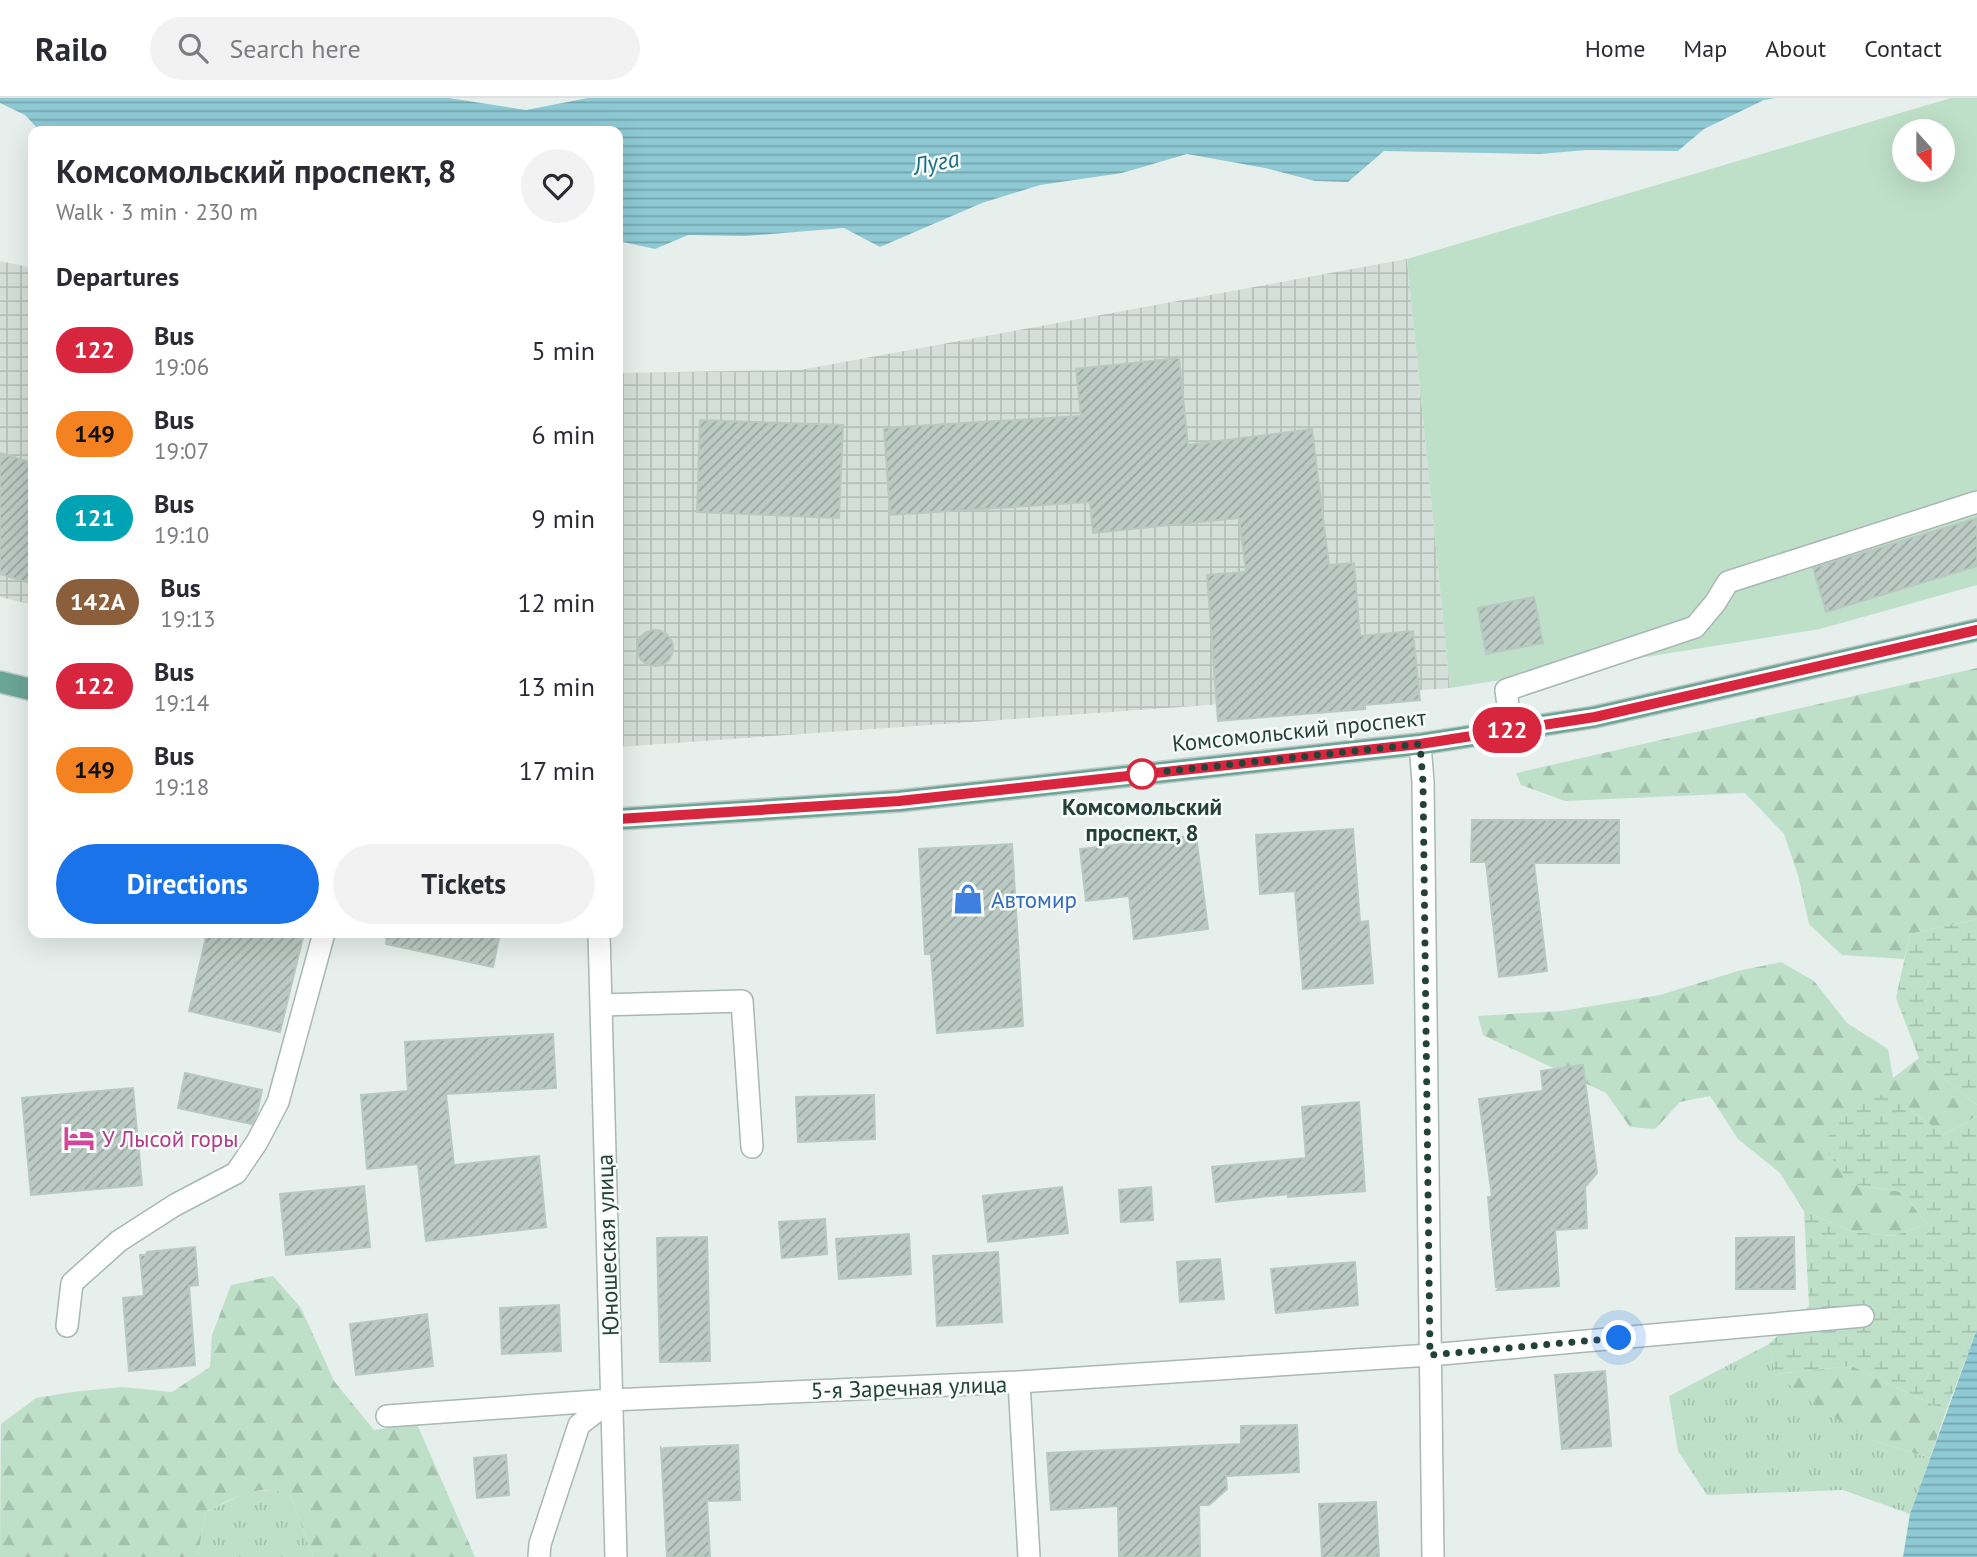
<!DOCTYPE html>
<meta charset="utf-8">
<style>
:root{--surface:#fff;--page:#f2f2f3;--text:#2b2b33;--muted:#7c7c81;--line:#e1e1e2;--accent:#1a73e8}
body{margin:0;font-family:"PT Sans",sans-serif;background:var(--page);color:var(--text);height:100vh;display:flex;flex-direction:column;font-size:26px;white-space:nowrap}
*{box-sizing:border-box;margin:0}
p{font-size:23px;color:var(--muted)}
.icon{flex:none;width:38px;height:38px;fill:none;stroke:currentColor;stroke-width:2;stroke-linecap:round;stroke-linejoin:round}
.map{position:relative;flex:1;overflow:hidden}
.panel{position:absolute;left:28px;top:28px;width:595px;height:812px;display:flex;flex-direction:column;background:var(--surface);border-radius:14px;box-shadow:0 7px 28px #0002}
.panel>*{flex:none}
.badge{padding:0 14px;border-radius:23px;font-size:24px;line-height:46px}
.needle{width:46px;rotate:159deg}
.controls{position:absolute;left:1892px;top:21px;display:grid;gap:14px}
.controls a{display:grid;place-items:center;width:63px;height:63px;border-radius:50%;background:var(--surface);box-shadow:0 7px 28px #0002;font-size:35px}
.you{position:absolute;width:35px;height:35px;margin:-18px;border:5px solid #fff;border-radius:50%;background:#1a73e8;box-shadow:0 0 0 10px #1a73e833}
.map>.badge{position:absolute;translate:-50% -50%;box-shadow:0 0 0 4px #fff}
h2{padding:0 28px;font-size:26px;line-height:63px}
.round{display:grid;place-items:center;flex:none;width:74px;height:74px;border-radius:37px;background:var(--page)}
.headline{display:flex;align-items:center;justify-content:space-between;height:119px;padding:0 28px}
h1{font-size:33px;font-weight:700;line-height:52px}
.cta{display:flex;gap:14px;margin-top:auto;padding:14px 28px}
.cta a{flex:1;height:80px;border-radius:42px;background:var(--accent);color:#fff;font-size:28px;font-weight:700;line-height:80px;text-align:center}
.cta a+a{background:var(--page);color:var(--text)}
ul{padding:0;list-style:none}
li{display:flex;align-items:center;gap:21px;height:84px;padding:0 28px}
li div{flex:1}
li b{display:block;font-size:26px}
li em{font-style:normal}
li .badge{min-width:77px;font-weight:700;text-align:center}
header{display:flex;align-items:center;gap:42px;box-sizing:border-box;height:98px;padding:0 35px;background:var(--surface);border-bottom:2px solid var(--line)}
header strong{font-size:33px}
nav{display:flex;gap:38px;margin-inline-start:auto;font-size:24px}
.search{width:490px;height:63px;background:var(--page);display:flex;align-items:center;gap:18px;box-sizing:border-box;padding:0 24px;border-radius:38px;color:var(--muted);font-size:26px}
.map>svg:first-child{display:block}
</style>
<header>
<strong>Railo</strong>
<div class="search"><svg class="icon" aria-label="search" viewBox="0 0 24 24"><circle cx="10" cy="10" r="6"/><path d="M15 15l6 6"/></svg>Search here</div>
<nav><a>Home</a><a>Map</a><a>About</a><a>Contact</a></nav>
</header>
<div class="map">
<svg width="1977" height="1459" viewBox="0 0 1977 1459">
<defs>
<pattern id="industrial-grid" width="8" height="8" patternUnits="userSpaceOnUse" patternTransform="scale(1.75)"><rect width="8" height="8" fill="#d4dfda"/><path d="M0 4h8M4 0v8" fill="none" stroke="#b6c1bc"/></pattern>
<pattern id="grass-tufts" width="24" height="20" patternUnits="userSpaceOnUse" patternTransform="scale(1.75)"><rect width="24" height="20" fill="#bfe0c8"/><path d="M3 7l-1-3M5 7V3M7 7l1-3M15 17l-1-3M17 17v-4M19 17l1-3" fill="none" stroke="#a4c1ad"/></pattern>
<pattern id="forest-firs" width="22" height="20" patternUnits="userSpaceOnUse" patternTransform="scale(1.75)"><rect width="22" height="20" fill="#bfe0c8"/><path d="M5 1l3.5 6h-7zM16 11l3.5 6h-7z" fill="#a4c1ad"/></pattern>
<pattern id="wetland-marsh" width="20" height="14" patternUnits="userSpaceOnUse" patternTransform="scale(1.75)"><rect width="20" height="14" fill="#bfe0c8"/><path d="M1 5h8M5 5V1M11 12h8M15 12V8" fill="none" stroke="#a4c1ad"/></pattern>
<pattern id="water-rules" width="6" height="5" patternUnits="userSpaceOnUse" patternTransform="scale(1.75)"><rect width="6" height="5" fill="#8ec9d4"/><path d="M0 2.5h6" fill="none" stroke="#74a5ad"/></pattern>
<pattern id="building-hatch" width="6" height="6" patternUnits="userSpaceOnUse" patternTransform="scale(1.75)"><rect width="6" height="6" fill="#bbcac4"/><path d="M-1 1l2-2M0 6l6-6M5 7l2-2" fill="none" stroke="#98a6a0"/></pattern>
</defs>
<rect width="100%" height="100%" fill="#e6efeb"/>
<path fill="url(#industrial-grid)" d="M1407 161 1450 590 618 649V275L800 272Z
M0 163 33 170V507L0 499Z"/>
<path fill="url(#grass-tufts)" d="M1769 1246 1775 1276 1872 1342 1930 1360 1910 1416 1843 1392 1707 1397 1678 1353 1669 1298Z
M278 1392 291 1399 313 1459H198L205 1415 248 1393Z"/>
<path fill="url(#forest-firs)" d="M1977 570V821L1910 836 1904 861 1842 857 1809 826 1798 777 1784 736 1745 695 1565 703 1521 687 1516 675Z
M1781 864 1814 883 1847 925 1888 951 1893 980 1919 960 1977 1007V1018L1944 1037 1905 1008 1851 1086 1902 1094 1927 1126 1893 1138 1854 1134 1804 1113 1780 1075 1738 1041 1710 998 1680 1004 1655 1031 1630 1029 1606 995 1483 937 1478 918 1561 913 1660 897 1738 873Z
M273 1178 301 1210 334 1283 374 1332 417 1326 475 1459H313L291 1399C259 1382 234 1400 205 1415L198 1459H0L1 1326 36 1300 73 1294 122 1289 172 1294 210 1269 212 1237 231 1187Z
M1852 1268 1946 1313 1930 1360 1872 1342 1819 1310 1775 1276Z"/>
<path fill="url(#wetland-marsh)" d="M1977 821V1007L1919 960 1896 900 1910 836Z
M1873 994 1905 1008 1944 1037 1977 1018V1231L1946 1313 1852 1268 1775 1276 1769 1246 1809 1208 1804 1113 1854 1134 1893 1138 1927 1126 1902 1094 1851 1086 1823 1048 1839 1020Z"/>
<path fill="#bfe0c8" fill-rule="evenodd" d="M1951 0H1977V487L1820 531 1450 590 1407 161ZM1904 33H1942V72H1904Z"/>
<path fill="url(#water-rules)" d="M0 0H449L526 12 588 0H1775L1764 2 1704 31 1678 53 1586 52 1540 56 1384 53 1348 84 1315 83 1265 70 1187 56 1122 75 1040 87 982 105 880 149 844 130 745 138 688 137 655 151 618 143V33H40L25 17 0 5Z
M1977 1231V1459H1903L1910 1416Z"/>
<path fill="url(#building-hatch)" stroke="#b8c9c2" stroke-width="2" d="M1179 260 1188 347 1312 331 1329 467 1354 465 1360 538 1413 533 1420 602 1365 607V611L1218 623 1207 477 1246 474 1239 420 1093 435 1090 404 890 417 884 330 1081 318 1076 271Z
M700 322 843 327 839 420 697 414Z
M0 355 33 365V486L0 476Z
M1977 420V468L1826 514 1813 470Z
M1534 499 1543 545 1486 556 1478 510Z
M637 550a18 18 0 1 1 36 0a18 18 0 1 1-36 0Z
M1472 722H1619V765H1534L1547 873 1499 879 1486 764H1471Z
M1353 731 1360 824 1368 823 1373 885 1303 891 1295 793 1260 796 1256 737Z
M1196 737 1208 831 1134 841 1129 798 1086 803 1080 751Z
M1012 746 1023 928 937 935 931 856H925L919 751Z
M207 835H304L280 934 189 913Z
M387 835H500L493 869 386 846Z
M553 936 556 990 446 996 454 1067 539 1058 546 1129 426 1143 418 1066 367 1071 361 997 408 993 405 944Z
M1583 967 1597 1075 1585 1089 1587 1130 1555 1132 1559 1188 1497 1192 1499 1189H1496L1488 1099H1492L1479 1001 1543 993 1541 973Z
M185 975 262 992 257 1015 252 1026 178 1010Z
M133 990 142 1087 31 1097 22 1000Z
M874 997 875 1041 798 1044 796 999Z
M1359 1004 1365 1093 1288 1099V1096L1216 1104 1212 1069 1306 1060 1302 1009Z
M364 1088 370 1149 286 1157 280 1096Z
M1062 1089 1068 1135 988 1144 983 1098Z
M1151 1089 1153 1122 1121 1124 1119 1092Z
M825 1121 827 1156 782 1160 779 1124Z
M909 1136 911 1176 839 1181 836 1141Z
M707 1139 710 1263 660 1264 657 1140Z
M1794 1139 1795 1191H1736V1140Z
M195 1149 198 1187 189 1188 195 1267 129 1273 123 1200 144 1198 140 1157H146L147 1154Z
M998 1154 1002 1224 937 1228 933 1158Z
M1220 1161 1224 1201 1180 1204 1177 1164Z
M1355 1164 1358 1207 1276 1215 1271 1171Z
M559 1207 561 1253 502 1256 500 1210Z
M427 1216 433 1268 356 1277 350 1226Z
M1605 1273 1611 1348 1562 1351 1555 1277Z
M1297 1327 1299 1374 1226 1378 1227 1391 1209 1407H1199L1200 1459H1119L1118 1408 1051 1412 1047 1355 1241 1346V1328Z
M738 1347 740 1402 707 1403 710 1459H667L661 1350 664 1354V1350Z
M506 1357 509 1397 477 1400 474 1360Z
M1376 1404 1379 1459H1322L1319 1406Z"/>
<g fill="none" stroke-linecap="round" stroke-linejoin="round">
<g stroke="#a8b8b2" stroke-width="24">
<path id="minor" d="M1511 631 1506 592 1695 529 1715 505 1728 484 1977 404
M1420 646 1423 684 1433 1459
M599 835 616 1459
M601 907 742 903 752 1049
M67 1228 72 1185 119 1143 175 1107 236 1075 257 1044 278 1004 324 835
M1019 1284 1029 1459
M387 1318 611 1302 1019 1284 1430 1257 1863 1218
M539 1459 540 1446 579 1327 611 1302"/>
</g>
<g stroke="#c2cac8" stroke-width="24">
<path id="major" d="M0 584 33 592
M618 721 899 703 1420 646 1595 619 1977 532"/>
</g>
<use href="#minor" stroke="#fff" stroke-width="21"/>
<use href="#major" stroke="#6aa596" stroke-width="21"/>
</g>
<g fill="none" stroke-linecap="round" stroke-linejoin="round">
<g stroke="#fff" stroke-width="16">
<path id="line" d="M618 721 899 703 1420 646 1595 619 1977 532"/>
</g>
<use href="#line" stroke="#d7263d" stroke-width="10"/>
<path stroke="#24423a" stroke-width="7" stroke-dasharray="0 12.6" d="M1142 676 1420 646 1423 684 1430 1257 1619 1240"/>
</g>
<defs>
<g id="shop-bare" transform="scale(2.415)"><path d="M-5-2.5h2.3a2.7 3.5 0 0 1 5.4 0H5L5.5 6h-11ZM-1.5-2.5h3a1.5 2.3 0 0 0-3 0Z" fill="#3f7fe0" stroke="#f7fbf9" stroke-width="2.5" paint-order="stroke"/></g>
<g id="hotel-bare" transform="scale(2.415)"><path d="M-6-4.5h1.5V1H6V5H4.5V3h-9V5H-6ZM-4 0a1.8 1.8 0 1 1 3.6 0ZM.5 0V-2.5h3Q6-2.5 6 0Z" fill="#d1479c" stroke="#f7fbf9" stroke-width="2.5" paint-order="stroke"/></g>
</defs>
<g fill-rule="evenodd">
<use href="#shop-bare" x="968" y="801"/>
<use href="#hotel-bare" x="79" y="1040"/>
</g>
<circle fill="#fff" stroke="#d7263d" stroke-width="3.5" cx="1142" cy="676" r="14"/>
<g text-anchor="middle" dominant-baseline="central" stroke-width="5" stroke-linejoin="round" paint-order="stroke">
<g font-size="23" fill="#24423a" stroke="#f7fbf9">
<text transform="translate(1299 632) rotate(-6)">Комсомольский проспект</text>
<text transform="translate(607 1147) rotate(-92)">Юношеская улица</text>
<text transform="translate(909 1289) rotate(-2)">5-я Заречная улица</text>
</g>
<g font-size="23" font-weight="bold" fill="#24423a" stroke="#f7fbf9">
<text x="1142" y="708">Комсомольский<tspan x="1142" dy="26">проспект, 8</tspan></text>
</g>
<g font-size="23" fill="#366cbe" stroke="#f7fbf9" text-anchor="start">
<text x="991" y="801">Автомир</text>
</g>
<g font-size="23" fill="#b23c85" stroke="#f7fbf9" text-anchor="start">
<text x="102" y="1040">У Лысой горы</text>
</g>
<g font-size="24" font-style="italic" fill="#1c6f80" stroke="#f7fbf9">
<text transform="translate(936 64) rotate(-11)">Луга</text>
</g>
</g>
</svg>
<div class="controls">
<a><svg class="needle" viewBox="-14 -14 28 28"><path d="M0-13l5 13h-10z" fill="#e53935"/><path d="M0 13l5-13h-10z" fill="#7c7c81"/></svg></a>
</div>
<div class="you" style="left:1619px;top:1240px"></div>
<b class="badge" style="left:1507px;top:632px;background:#d7263d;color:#fff">122</b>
<section class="panel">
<div class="headline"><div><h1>Комсомольский проспект, 8</h1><p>Walk · 3 min · 230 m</p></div><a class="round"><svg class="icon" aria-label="heart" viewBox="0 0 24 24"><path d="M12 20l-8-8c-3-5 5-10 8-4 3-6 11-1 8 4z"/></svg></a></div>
<h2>Departures</h2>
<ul>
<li><span class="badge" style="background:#d7263d;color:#fff">122</span><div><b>Bus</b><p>19:06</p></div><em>5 min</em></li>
<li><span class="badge" style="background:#f58220;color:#111">149</span><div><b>Bus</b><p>19:07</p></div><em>6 min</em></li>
<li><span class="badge" style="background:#00a3b4;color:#fff">121</span><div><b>Bus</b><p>19:10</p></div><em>9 min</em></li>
<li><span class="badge" style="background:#8b5e3c;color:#fff">142А</span><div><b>Bus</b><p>19:13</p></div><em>12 min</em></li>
<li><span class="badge" style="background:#d7263d;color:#fff">122</span><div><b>Bus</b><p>19:14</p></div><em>13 min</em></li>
<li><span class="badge" style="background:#f58220;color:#111">149</span><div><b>Bus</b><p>19:18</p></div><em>17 min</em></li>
</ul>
<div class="cta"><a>Directions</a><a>Tickets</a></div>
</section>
</div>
